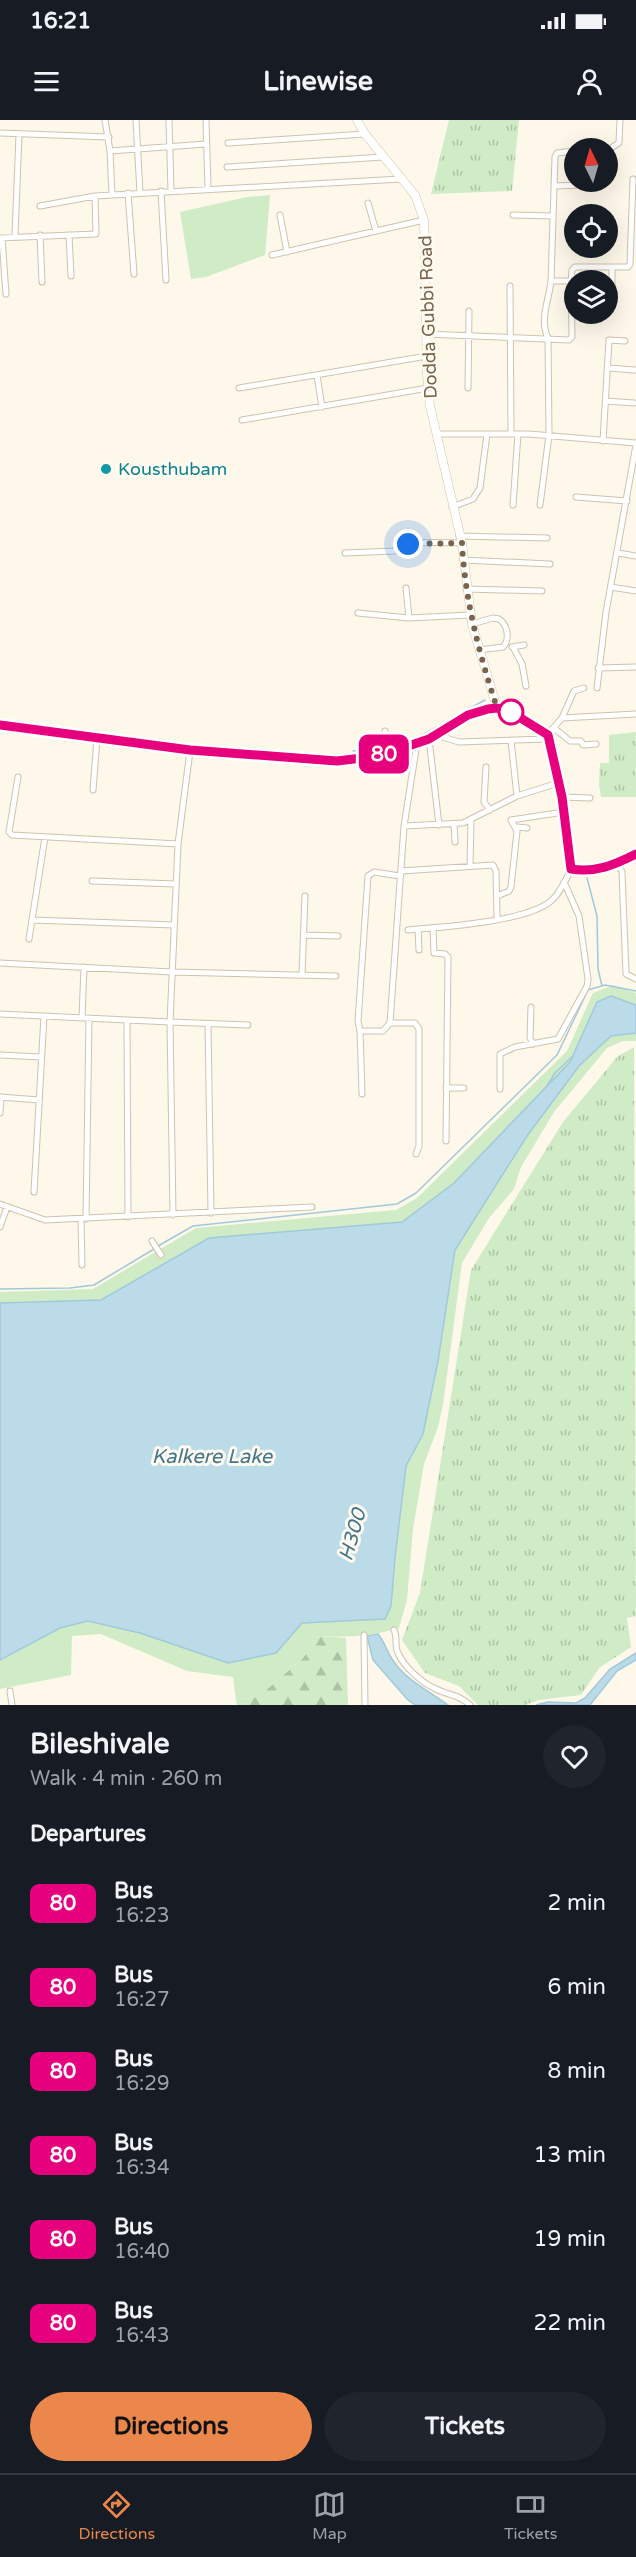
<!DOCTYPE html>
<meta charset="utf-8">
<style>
:root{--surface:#171b24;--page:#20242c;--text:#f1f3f6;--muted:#9ea1a6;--line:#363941;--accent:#eb874a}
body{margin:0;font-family:"Varela Round",sans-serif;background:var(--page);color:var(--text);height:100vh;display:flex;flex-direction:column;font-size:22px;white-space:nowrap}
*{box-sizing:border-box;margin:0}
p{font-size:20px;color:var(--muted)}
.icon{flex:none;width:33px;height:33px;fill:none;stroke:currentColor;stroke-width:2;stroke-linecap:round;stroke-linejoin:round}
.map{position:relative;height:1585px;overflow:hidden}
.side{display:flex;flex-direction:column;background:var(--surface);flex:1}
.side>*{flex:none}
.badge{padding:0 12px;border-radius:9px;font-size:21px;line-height:39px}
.needle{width:39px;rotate:355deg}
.buttons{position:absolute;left:564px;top:18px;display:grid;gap:12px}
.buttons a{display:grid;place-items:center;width:54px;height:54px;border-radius:50%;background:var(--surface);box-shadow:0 6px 24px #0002;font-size:30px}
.you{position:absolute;width:30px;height:30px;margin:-15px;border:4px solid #fff;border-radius:50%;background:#1a73e8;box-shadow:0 0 0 9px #1a73e833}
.map>.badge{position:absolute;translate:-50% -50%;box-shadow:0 0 0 3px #fff}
h2{padding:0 30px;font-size:22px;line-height:54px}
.round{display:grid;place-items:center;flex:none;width:63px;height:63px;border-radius:32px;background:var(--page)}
.head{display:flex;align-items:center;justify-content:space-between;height:102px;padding:0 30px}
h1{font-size:28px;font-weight:700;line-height:45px}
.cta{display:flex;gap:12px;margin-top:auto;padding:12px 30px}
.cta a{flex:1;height:69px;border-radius:36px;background:var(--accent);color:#111;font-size:24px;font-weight:700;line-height:69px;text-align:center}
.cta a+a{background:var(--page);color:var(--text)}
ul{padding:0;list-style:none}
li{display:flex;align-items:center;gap:18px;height:84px;padding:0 30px}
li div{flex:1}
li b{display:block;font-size:22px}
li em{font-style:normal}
li .badge{min-width:66px;font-weight:700;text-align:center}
.status{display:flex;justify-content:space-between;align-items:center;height:42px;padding:0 30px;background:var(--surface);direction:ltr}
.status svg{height:16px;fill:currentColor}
header{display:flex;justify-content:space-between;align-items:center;height:78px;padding:0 30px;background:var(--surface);font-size:27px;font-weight:700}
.dock{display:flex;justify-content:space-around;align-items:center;height:84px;border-top:2px solid var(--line);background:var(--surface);font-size:16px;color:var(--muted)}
.dock a{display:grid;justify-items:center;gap:3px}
.dock .active{color:var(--accent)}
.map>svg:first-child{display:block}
</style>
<div class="status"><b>16:21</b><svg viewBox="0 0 49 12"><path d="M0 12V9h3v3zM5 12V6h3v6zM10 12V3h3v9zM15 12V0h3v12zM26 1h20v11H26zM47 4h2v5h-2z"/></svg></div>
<header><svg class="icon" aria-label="menu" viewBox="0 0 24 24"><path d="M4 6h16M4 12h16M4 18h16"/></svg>Linewise<svg class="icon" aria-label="person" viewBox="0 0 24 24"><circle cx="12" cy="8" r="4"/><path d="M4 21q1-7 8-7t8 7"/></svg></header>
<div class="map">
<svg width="636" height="1585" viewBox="0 0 636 1585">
<defs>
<pattern id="grass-tufts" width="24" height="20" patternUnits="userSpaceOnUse" patternTransform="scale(1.5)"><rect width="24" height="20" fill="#cfecc6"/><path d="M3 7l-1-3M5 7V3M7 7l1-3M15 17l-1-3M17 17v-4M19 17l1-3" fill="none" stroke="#adc3a3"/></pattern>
<pattern id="forest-firs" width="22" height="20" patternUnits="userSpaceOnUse" patternTransform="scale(1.5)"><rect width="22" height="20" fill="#cfecc6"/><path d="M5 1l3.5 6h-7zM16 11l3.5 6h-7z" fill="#adc3a3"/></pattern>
</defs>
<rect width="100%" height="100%" fill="#fdf8e9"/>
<path fill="url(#grass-tufts)" d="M449 0H519L512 71 431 74Z
M636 612V677H601L599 665 600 643H609V615Z
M634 927 636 1496 627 1498 631 1527 599 1548 581 1575 538 1580 525 1585H478L459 1566 425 1553 402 1520 420 1473 471 1150 563 1002 617 937Z"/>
<path fill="url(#forest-firs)" d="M319 1516 346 1518 348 1585H237L236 1580 258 1577 303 1538Z"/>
<path fill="#cfecc6" d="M270 75 265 135 206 157 191 159 180 92 247 77Z
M613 865 636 873V885L611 876 597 882 570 942 454 1063 402 1102 209 1118 101 1180 0 1183V1172L93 1169 196 1108 396 1090 417 1078 567 931 593 873Z
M636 913V921H623L607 928 554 992 521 1047 514 1069 489 1098 462 1143 443 1285 438 1307 424 1344 413 1409 407 1480 399 1508C372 1516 347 1518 319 1516L303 1538 258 1577 236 1580 233 1557 187 1551 101 1514 72 1516 71 1555 0 1569V1540L60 1508 88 1501 140 1513 276 1533 302 1503 385 1499 391 1486 395 1438 406 1346 423 1314 438 1241 455 1130 527 1016 579 946 611 916Z"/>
<path fill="#bcdbe8" stroke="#a1c9db" stroke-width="1.5" d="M611 876 636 885V913L611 916 579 946 527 1016 455 1130 438 1241 423 1314 406 1346 395 1438 391 1486 385 1499 302 1503 276 1533 228 1543 140 1513 88 1501 60 1508 0 1540V1183L101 1180 209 1118 402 1102 454 1063 570 942 597 882Z
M378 1514C385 1522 386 1530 392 1539 405 1560 429 1571 448 1585H415L407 1579 373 1540 367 1516Z
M636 1533V1540L617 1551 590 1585H536L548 1582 576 1583 585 1578 610 1549Z"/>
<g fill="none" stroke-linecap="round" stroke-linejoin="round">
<path stroke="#a1c9db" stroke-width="1.5" d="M389 627 426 613 485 580
M353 631 379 628
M587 758 597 796 598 849 602 866
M547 966 555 953 573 936
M158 1126 193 1106 397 1084 416 1073 557 935 588 870 605 865 636 871
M0 1169 70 1168 94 1165 154 1129"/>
<g stroke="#d0c2ad" stroke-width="7">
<path id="street" d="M105 0 110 31 206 24
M136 0 140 73
M169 0 171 71
M206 0 208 68
M0 13 109 17
M228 23 365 14
M601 28H611L619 23 620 0
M110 31 112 75
M227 47 383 37
M554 66 583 65
M161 71 166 160
M128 73 134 154
M368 83 376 111
M40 86 95 76
M280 95 287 132
M513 95 553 96
M40 115 42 162
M69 115 71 156
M15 116 19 14
M0 118 96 114 95 76 401 59
M2 118 6 174
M272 135 424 100
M551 161H571L572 150 575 147H628L630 144 633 59
M510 166 511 314
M608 184 612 185V149
M426 214 569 220 572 217 571 161
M608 248 635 250
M317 255 322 287
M239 268 427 236
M468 268 469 191
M606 281 634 283
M242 300 428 268
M436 314H529L636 323
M603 321 609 220 625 221
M576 377 627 381
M513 385 518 314
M540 385 549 315 548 218C539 199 549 181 551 161L555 37 557 33 574 31
M452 387 473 379 480 368 487 314
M459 416 547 418
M345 433 394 431C405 419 445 423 462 423
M618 433 636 436
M463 440 550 444
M611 467 636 471
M406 468 409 498
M466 469 542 471
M358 493 409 498 470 495
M472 504 493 498 499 499C508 505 510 520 503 527L479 530
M512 527 524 525
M513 527 522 544 526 566
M598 548 636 547
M597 568 606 492 636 325
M562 598 574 571 584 568
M554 608 570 621H581L583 625 596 624
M436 615 459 622 548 619
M547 615 562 598 636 594
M429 619 439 705
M511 621 517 676
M384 634 385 611
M486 647 484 682 490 690
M18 657 9 712 12 715 178 724
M93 670 97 619
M562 677 590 678
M454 704 455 722
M404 706 463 703 517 676 558 663
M517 707 527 708
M618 743 622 752 626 854 636 859
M470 746 471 699
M401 751 493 745 496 751 497 798
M400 756 374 752 368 756 358 901 360 911H383L390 903 404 706 417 623
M92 761 176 764
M497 776 509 771 511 767 517 711 511 700 564 692
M32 800 174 805
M433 808 434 833 445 834 448 837 446 1021
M418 809 419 830
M408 810C442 807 526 802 551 781 560 773 566 760 571 749
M304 815 338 816
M29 819 45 717
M0 843 172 852 336 856
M302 855 305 776
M531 887 530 918 533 924
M0 894 170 902 178 724 190 631
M82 898 84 847
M127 900 128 1097
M390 903H415L419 909V1026L416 1034
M208 904 211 1093
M360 911 362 974
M0 935 41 937
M446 968H464
M500 969V934L515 927 558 919 587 866 588 859 579 796 564 762
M0 977 39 980
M0 993 1 977
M34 1072 44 896
M0 1084 45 1100 312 1087
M173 1095 170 902 248 905
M81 1099 82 1145
M86 1099 89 898
M0 1107 7 1087
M152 1121 161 1135
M394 1510C398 1518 394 1525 398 1533 404 1547 422 1563 436 1569 448 1575 460 1575 470 1585
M364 1515 365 1585
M10 1571 12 1585"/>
</g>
<g stroke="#d3c3ab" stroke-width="9">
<path id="secondary" d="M357 0 365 14 415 75 424 100 427 254 430 286 462 423 472 504 497 588
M0 605 190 631 337 641 379 636 429 619 468 595 488 589 497 588 511 592 547 615 562 677 571 749C596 753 614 745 636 733"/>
</g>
<use href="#street" stroke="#fff" stroke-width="5"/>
<use href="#secondary" stroke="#fff" stroke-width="8"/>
</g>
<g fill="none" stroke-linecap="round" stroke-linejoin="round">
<g stroke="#fff" stroke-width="14">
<path id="line" d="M0 605 190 630 337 641 379 636 429 619 468 595 488 589 497 588 511 592 548 615 562 677 571 749C596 753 614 745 636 734"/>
</g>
<use href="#line" stroke="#e6007e" stroke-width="9"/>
<path stroke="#79634b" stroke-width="6" stroke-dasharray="0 10.8" d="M408 424 462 423C465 481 479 533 497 588L511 592"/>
</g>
<circle fill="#0f9aa8" stroke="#fffbf0" stroke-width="2" cx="106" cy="349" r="6"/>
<circle fill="#fff" stroke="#e6007e" stroke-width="3" cx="511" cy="592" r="12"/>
<g text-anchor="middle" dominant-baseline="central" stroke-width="6" stroke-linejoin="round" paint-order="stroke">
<g font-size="18" fill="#79634b" stroke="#fffbf0">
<text transform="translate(428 197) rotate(-92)">Dodda Gubbi Road</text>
</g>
<g font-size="18" fill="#0d838f" stroke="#fffbf0" text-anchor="start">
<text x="118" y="349">Kousthubam</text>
</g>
<g font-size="20" font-style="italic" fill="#43758d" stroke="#fffbf0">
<text x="212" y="1337">Kalkere Lake</text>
<text transform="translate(353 1415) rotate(-74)">H300</text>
</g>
</g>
</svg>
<div class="buttons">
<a><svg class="needle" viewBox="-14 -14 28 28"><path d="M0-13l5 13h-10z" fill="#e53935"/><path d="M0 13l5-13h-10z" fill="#9ea1a6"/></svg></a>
<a><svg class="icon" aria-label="locate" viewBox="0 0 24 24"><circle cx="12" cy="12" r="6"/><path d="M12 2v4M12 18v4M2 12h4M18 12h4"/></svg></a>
<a><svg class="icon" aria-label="layers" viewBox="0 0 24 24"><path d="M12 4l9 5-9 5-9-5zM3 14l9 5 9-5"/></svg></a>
</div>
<div class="you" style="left:408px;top:424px"></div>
<b class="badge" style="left:384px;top:634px;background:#e6007e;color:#fff">80</b>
</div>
<section class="side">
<div class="head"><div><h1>Bileshivale</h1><p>Walk · 4 min · 260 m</p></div><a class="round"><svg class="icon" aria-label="heart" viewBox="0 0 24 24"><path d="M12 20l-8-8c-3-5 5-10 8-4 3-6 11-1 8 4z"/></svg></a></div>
<h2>Departures</h2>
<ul>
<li><span class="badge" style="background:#e6007e;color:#fff">80</span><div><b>Bus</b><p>16:23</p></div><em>2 min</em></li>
<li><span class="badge" style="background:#e6007e;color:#fff">80</span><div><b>Bus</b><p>16:27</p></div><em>6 min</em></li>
<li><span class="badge" style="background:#e6007e;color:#fff">80</span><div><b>Bus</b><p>16:29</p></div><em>8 min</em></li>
<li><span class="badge" style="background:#e6007e;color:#fff">80</span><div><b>Bus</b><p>16:34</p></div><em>13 min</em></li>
<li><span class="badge" style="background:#e6007e;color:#fff">80</span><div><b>Bus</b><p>16:40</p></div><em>19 min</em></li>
<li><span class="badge" style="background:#e6007e;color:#fff">80</span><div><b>Bus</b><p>16:43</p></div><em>22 min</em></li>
</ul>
<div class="cta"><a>Directions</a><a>Tickets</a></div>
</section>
<nav class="dock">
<a class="active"><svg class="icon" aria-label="directions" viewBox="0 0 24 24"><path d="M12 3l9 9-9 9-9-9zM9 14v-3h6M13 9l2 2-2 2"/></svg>Directions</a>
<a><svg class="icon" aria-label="map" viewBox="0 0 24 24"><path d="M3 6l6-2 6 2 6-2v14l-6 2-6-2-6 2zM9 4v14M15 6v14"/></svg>Map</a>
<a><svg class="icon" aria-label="tickets" viewBox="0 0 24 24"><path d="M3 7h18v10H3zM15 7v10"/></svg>Tickets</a>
</nav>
